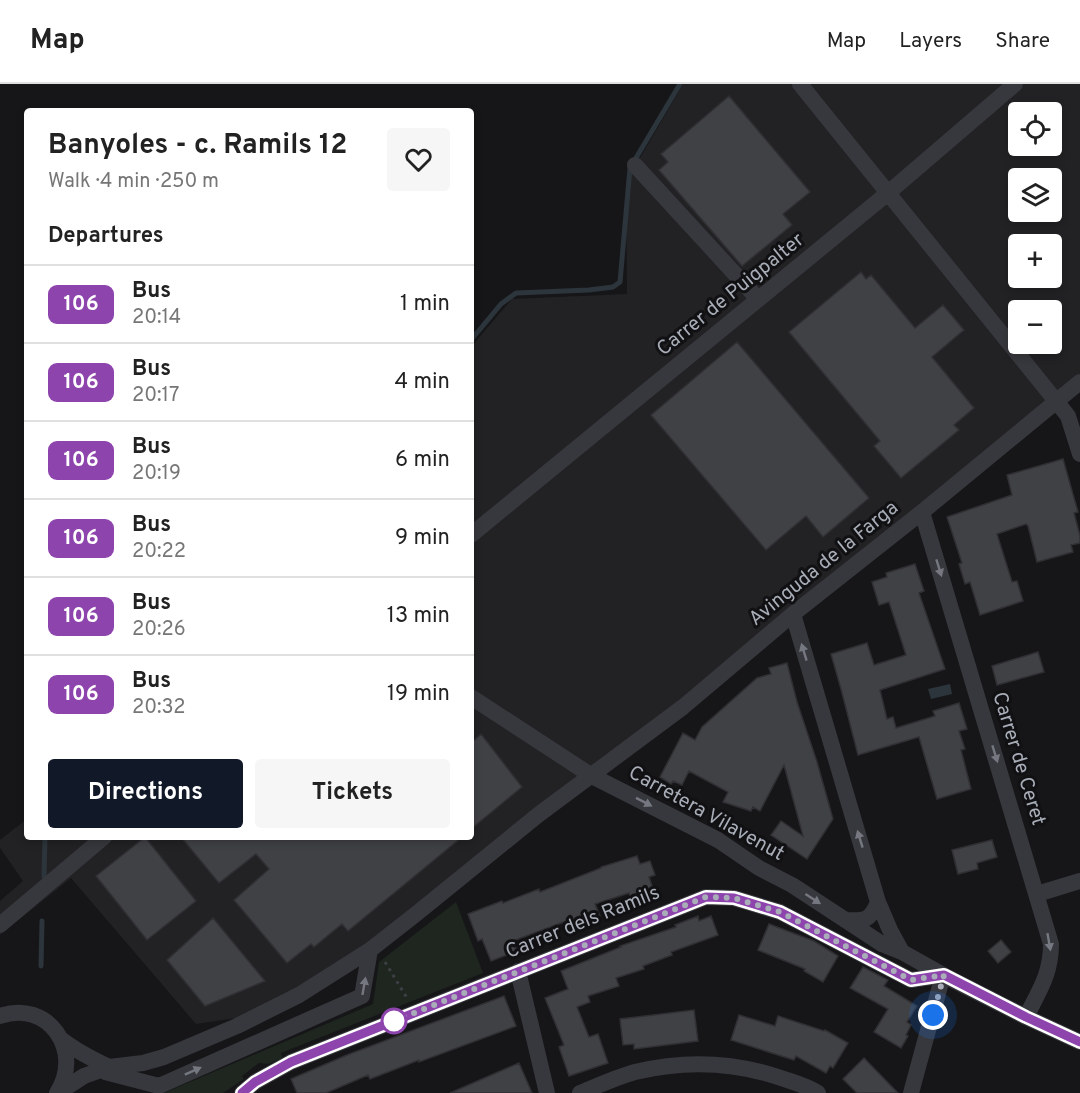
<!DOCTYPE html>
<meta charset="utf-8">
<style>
:root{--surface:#fff;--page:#f6f6f6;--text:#222;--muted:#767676;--line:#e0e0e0;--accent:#111827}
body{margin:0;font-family:Overpass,sans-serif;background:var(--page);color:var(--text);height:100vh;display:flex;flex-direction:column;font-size:22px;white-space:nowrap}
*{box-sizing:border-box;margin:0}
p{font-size:20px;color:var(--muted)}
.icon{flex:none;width:33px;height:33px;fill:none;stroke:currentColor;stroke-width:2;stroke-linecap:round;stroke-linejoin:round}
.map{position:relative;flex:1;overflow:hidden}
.drawer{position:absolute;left:24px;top:24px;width:450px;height:732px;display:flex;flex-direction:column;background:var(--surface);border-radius:6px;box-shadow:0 3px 9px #0003}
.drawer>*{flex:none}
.badge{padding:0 12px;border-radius:9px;font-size:21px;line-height:39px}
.controls{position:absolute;left:1008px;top:18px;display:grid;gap:12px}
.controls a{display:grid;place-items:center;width:54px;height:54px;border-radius:6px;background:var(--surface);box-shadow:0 3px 9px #0003;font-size:30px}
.you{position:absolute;width:30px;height:30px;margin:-15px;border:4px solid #fff;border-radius:50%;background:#1a73e8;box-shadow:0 0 0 9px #1a73e833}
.map>.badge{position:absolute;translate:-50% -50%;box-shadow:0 0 0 3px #fff}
h2{padding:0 24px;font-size:22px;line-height:54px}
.round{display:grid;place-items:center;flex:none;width:63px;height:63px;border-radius:6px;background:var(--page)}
.head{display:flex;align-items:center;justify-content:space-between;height:102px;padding:0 24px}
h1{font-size:28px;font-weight:700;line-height:45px}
.action{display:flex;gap:12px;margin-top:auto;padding:12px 24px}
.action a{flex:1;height:69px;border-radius:6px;background:var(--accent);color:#fff;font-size:24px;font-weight:700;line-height:69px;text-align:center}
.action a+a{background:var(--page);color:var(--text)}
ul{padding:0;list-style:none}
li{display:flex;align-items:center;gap:18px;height:78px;padding:0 24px;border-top:2px solid var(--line)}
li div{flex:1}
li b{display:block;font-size:22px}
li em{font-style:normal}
li .badge{min-width:66px;font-weight:700;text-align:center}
header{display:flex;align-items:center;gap:36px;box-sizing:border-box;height:84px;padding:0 30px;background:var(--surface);border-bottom:2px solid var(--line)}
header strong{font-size:28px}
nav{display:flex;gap:33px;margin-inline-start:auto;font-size:21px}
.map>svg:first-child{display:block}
</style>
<header>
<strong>Map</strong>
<nav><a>Map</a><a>Layers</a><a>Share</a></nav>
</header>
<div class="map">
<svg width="1080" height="1009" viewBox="0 0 1080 1009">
<rect width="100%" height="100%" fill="#161618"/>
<path fill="#222225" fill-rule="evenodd" d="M683 0H1080V291L416 830 262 930 196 940 71 794 0 851V817L23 797 0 764V756L27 735V753H471V263L512 215 627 210 626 98ZM1018 28H1052V62H1018ZM1018 94H1052V128H1018ZM1018 160H1052V194H1018ZM1018 226H1052V260H1018Z"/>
<path fill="#1e261f" d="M456 818 483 889 281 969 282 974 268 980 259 979 242 992 244 995 223 1009H164L373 920 379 878Z"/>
<path fill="#2c353c" d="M950 600 952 610 931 615 928 605Z"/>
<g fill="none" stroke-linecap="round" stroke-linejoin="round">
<path stroke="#2c353c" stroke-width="5" d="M471 256 501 220 516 209 589 206 613 203 620 198 630 84 680 0
M44 793 45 753
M41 882 42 837"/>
</g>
<path fill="#404145" stroke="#303034" stroke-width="1.5" d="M729 12 810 108 783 130 792 141 742 182 659 86 668 78 661 70Z
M861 188 866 195 871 191 915 244 943 221 964 246 932 273 974 324 954 341 959 346 901 394 874 362 880 357 789 248Z
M737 258 869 414 823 453 806 432 766 466 651 331Z
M1063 375 1078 428 1074 429 1080 452V459L1071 461 1073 468 1037 478 1028 442 1026 440 997 450 1012 498 1017 497 1023 517 980 531 970 498 965 500 959 480 962 479 947 433 1012 411 1007 391Z
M915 480 924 507 919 509 945 585 880 606 887 635 893 633 896 644 935 632 933 627 959 619 967 645 959 647 965 665 961 666 971 705 937 715 919 653 858 671 841 605 831 570 867 559 874 581 906 571 889 518 879 521 872 498 887 493 886 489Z
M1038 568 1044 588 997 601 992 582Z
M787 579 797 618 817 678 833 735 807 775 771 751 781 737 803 752 784 681 760 727 753 723 751 727 723 718 728 708 689 687 682 701 673 697 671 700 660 693 683 649 695 656 702 643 757 594 771 590 769 584Z
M481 650 522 703 471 745V659Z
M145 753 196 817 147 856 96 792Z
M181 753H462L348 847 342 840 314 863 311 860 287 879 234 816 269 785 256 770 219 799Z
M992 756 997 773 977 779 978 785 958 790 952 766Z
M637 772 640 780 650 777 655 791 649 793 654 808 631 816 629 809 595 820 600 832 572 843 569 836 513 857 517 867 491 877 482 855 478 857 468 830 502 817 503 819 539 805 540 808 601 784V783Z
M698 832 699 837 711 832 718 851 671 868 672 871 643 882 644 885 616 894 619 902 588 912 590 918 577 923 589 953 598 950 608 979 569 992 559 963 564 961 545 914 568 905 561 887 621 863 620 862 676 843 675 841Z
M213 834 265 897 205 922 167 876Z
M769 840 814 857 838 872 823 898 804 887 805 885 758 866Z
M1001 856 1011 868 998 879 988 867Z
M863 883 888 896 884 902 917 922 907 938 911 941 906 951 908 952 901 964 874 948 888 925 850 904Z
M504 912 516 942 419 978V976L370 995 368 991 326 1009H297L291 995 347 971Z
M694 926 698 957 634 965V960L623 961 620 935Z
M739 931 775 942 778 932 824 947 825 946 848 959 833 984 830 982 826 989 796 972 794 976 731 956Z
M864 974 898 1009H857L843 995Z
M519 979 532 1009H450Z"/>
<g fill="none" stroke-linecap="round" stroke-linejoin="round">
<path stroke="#3d3f44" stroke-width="3" stroke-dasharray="3 4.5" stroke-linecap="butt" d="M385 878 407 914"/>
<path stroke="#37383d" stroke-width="16" d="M800 0 1068 332 1080 370
M635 81 758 215
M922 428 1051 860C1051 890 1039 907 1026 933
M471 451 888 109 1015 0
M793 530 878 818 890 846 902 868
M471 613 592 692 718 756 759 784 792 801 882 860 902 868 943 891 1026 933 1080 958
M1037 810 1080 797
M845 836C865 837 870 837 878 818
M0 841 104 753
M518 887 547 1009
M0 932C48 915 84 967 57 1009
M61 955C76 967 92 975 109 983
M105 988 159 1002 362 912 370 866
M58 1009 84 992 98 987 109 983 143 979 164 973 237 942 299 911 370 866 416 830 538 731 683 623 793 530 922 428 1080 298
M242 1009 255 998 291 978 706 813 734 814 780 828 911 896 943 891
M580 1009C597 1002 617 993 635 988 685 976 736 978 784 995 796 999 807 1002 818 1009
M911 1009 943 891"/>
</g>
<defs><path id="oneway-solid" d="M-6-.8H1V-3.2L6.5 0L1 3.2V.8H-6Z" transform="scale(1.5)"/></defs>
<g fill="#757881">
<use href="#oneway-solid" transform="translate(939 484) rotate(73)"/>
<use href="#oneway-solid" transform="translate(804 568) rotate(-107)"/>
<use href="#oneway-solid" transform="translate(995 670) rotate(73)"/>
<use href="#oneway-solid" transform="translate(644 718) rotate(27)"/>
<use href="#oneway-solid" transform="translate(860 755) rotate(-107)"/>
<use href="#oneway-solid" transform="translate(813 815) rotate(33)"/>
<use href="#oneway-solid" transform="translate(1049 858) rotate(80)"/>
<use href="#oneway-solid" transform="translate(364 902) rotate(-80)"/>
<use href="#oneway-solid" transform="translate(193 987) rotate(-24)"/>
</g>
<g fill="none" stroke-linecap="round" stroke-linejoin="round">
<g stroke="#fff" stroke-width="14">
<path id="line" d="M242 1009 255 998 291 978 706 813 734 814 780 828 911 896 944 891 1026 933 1080 958"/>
</g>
<use href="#line" stroke="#8e44ad" stroke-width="9"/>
<path stroke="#a8adb8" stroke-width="6" stroke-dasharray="0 10.8" d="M394 937 706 813 734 814 780 828 911 896 944 891 933 931"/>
</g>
<circle fill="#fff" stroke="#8e44ad" stroke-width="3" cx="394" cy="937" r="12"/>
<g text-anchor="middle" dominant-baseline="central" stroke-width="6" stroke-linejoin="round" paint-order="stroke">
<g font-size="20" fill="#a8adb8" stroke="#111113">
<text transform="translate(731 211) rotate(-39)">Carrer de Puigpalter</text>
<text transform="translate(824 480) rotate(-39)">Avinguda de la Farga</text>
<text transform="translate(1018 675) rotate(73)">Carrer de Ceret</text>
<text transform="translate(706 730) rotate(29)">Carretera Vilavenut</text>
<text transform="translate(583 839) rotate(-22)">Carrer dels Ramils</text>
</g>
</g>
</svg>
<div class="controls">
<a><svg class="icon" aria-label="locate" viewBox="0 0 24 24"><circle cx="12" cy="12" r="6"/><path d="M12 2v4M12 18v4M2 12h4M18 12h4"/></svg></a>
<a><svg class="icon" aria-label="layers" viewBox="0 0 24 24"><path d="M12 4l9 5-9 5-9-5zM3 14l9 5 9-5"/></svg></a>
<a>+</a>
<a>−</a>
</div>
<div class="you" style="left:933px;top:931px"></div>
<section class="drawer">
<div class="head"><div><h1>Banyoles - c. Ramils 12</h1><p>Walk · 4 min · 250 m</p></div><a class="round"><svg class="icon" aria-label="heart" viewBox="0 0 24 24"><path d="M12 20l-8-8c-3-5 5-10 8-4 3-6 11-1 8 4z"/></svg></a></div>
<h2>Departures</h2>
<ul>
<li><span class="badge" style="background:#8e44ad;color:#fff">106</span><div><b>Bus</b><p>20:14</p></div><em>1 min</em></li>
<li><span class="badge" style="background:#8e44ad;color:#fff">106</span><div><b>Bus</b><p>20:17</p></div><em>4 min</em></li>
<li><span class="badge" style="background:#8e44ad;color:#fff">106</span><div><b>Bus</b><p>20:19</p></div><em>6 min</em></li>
<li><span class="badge" style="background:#8e44ad;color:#fff">106</span><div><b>Bus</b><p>20:22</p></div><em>9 min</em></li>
<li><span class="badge" style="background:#8e44ad;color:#fff">106</span><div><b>Bus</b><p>20:26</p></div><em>13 min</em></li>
<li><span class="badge" style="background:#8e44ad;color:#fff">106</span><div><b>Bus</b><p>20:32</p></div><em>19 min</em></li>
</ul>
<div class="action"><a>Directions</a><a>Tickets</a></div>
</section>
</div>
